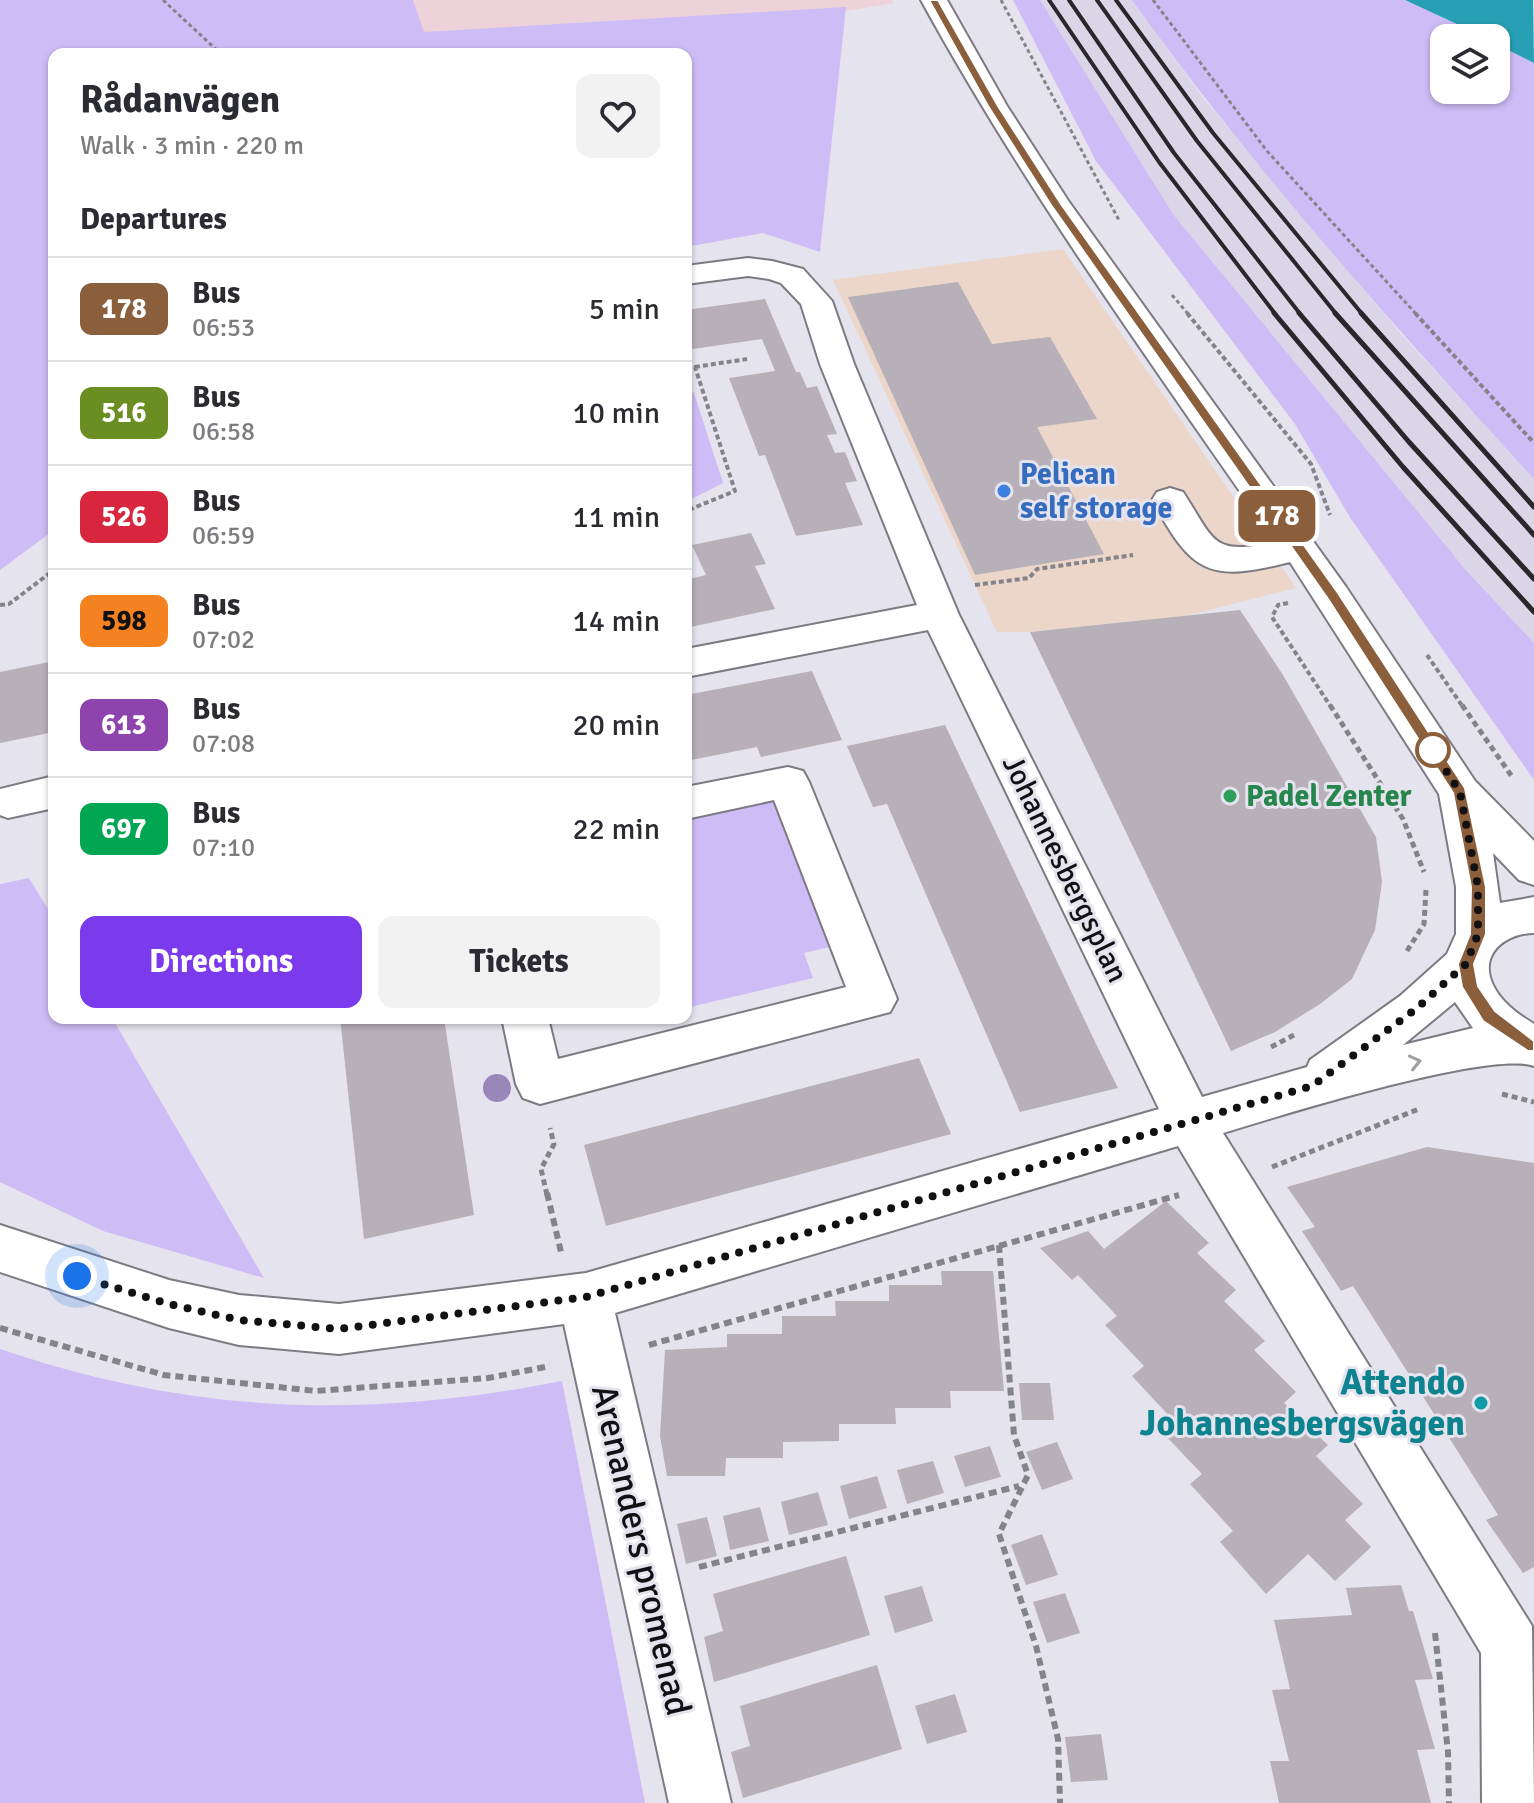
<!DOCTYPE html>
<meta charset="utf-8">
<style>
:root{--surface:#fff;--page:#f2f2f3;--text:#2b2b33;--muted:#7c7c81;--line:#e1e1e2;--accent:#7c3aed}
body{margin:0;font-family:Signika,sans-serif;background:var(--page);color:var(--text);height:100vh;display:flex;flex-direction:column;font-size:30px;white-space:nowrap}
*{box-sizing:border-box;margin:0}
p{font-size:26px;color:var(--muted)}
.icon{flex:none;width:44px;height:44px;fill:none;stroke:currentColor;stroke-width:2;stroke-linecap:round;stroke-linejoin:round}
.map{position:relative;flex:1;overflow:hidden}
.panel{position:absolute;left:48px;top:48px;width:644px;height:976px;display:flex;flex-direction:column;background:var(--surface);border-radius:16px;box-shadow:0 2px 6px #0004}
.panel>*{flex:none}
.badge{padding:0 16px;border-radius:12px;font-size:28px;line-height:52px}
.tools{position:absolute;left:1430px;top:24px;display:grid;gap:16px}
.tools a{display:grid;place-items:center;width:80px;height:80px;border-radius:16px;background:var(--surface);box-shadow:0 2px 6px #0004;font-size:40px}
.you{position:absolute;width:40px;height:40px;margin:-20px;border:6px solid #fff;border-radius:50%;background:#1a73e8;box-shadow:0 0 0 12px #1a73e833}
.map>.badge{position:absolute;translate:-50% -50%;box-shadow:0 0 0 4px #fff}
h2{padding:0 32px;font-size:30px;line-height:72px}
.round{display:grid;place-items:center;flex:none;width:84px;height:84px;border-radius:16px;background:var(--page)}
.overview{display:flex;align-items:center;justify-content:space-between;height:136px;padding:0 32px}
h1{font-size:38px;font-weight:800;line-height:60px}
.action{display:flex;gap:16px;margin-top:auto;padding:16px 32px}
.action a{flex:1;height:92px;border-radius:16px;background:var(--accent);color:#fff;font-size:32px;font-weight:800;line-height:92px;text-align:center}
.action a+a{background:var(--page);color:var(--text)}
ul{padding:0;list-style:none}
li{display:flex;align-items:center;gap:24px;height:104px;padding:0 32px;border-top:2px solid var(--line)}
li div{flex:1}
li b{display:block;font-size:30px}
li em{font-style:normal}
li .badge{min-width:88px;font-weight:700;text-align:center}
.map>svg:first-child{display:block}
</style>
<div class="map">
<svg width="1534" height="1803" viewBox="0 0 1534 1803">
<rect width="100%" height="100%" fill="#e5e3ed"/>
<path fill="#ecd6c9" d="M1063 249 1296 588 1185 616 1030 632H997L833 280Z"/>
<path fill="#dad6e7" d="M1040 0H1132L1203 98 1401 334 1534 479V643L1465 569 1173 214Z"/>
<path fill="#edd3d9" d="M0 0H892L894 3 590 54H54Z"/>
<path fill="#cebcf6" d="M0 0H413L424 32 846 7 820 252 763 233 686 247V54H54V530L0 570Z
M1013 0H1040L1173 214 1465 569 1534 643V780L1351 519 1295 424 1096 161Z
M1132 0H1405L1487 38H1444V90H1496V44L1534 63V479C1393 325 1254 170 1132 0Z
M686 387 694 393 723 483 686 502Z
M782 791 842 944 804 953 813 978 686 1008V811Z
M29 878 54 919V1018H112L264 1278 103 1231 0 1182V884Z
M0 1349C191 1414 365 1420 562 1381L645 1803H0Z"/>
<path fill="#27a0b6" d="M1405 0H1533L1534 63 1496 44V38H1487Z"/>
<path fill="#b7b0b8" d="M958 282 992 344 1050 337 1097 419 1037 427 1104 554 975 575 848 297Z
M765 299 796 372H800L807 388 817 386 819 391 837 434 827 435 835 453 845 452 857 481 845 483 863 525 796 536 765 455 759 456 729 378 775 371 762 339 686 350V310Z
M751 533 766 564 755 566 775 609 686 628V580L706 575 692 545Z
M1240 610 1283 675 1376 837 1382 882 1375 930 1352 979 1320 1004 1275 1032 1231 1051 1030 632Z
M54 661V732L0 743V672Z
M812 671 842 740 761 757 757 747 686 761V695Z
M945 725 1096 1044 1118 1088 1020 1112 887 804 873 807 847 746Z
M340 1018H444L474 1215 364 1239Z
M919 1058 951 1134 606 1226 584 1145Z
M1427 1147 1534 1163V1567L1523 1573 1486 1520 1498 1515 1353 1286 1341 1291 1302 1231 1315 1227 1287 1187Z
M1166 1201 1209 1243 1197 1253 1236 1290 1224 1301 1265 1341 1254 1350 1296 1392 1284 1403 1328 1445 1316 1456 1363 1504 1345 1520 1371 1547 1335 1581 1308 1554 1266 1594 1220 1542 1233 1531 1190 1484 1202 1474 1160 1430 1172 1419 1132 1376 1144 1366 1105 1325 1117 1316 1078 1275 1072 1280 1040 1248 1088 1231 1104 1249Z
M941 1271H993L1004 1391H950L951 1408H895L896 1424H839V1441L783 1442V1458H726L725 1476H667L660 1436 665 1350 727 1347V1334H782V1316H836L835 1301H889V1285H942Z
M1019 1383H1050L1054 1420H1022Z
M1057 1442 1073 1479 1042 1490 1026 1452Z
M990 1446 1001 1477 965 1487 954 1456Z
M933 1461 944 1493 907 1504 897 1470Z
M877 1476 887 1508 849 1519 840 1486Z
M818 1492 828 1525 789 1535 781 1502Z
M760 1507 769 1541 730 1550 723 1516Z
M707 1517 717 1556 686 1564 677 1524Z
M1042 1534 1058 1575 1026 1585 1011 1545Z
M846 1556 870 1635 714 1682 704 1637 723 1631 713 1594Z
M1401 1585 1409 1611H1413L1433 1679 1415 1680 1435 1749 1417 1750 1431 1803H1279L1270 1761H1289L1272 1690 1290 1689 1274 1620 1352 1615 1346 1588Z
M922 1586 933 1621 895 1633 884 1596Z
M1065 1593 1080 1633 1047 1643 1033 1602Z
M877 1665 902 1749 743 1798 731 1752 750 1746 740 1706Z
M955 1694 967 1732 927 1744 915 1706Z
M1101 1734 1108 1780 1071 1782 1065 1737Z"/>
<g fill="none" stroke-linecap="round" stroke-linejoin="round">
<g stroke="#7d7a83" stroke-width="4">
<path id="minor" d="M921 0H947L1007 106 1069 202 1346 587 1475 781 1534 841V885L1519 880 1493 853 1500 903 1534 897V933C1506 933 1478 954 1493 985 1501 1002 1519 1015 1534 1024V1066C1489 1050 1279 1116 1223 1133L1532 1626 1534 1803H1482L1481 1653 1178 1146 615 1313 731 1803H669L564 1324 339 1354 239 1345 169 1328 0 1272V1225L169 1280 239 1295 339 1304 586 1273 1159 1109 928 630 686 677V649L917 605 820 364 801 304 781 283 769 279 748 276 686 284V266L748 258 772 261 803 269 832 301 854 364 959 615 1202 1097 1307 1067 1310 1060 1400 996 1447 954 1456 934V887L1439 794 1290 562C1208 583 1192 573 1152 500L1157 492 1170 488 1183 492C1215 541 1211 556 1275 542 1152 364 1025 190 921 0ZM1455 1002 1473 1028 1403 1045Z
M788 767 803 771 809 782 897 999 890 1012 540 1104 523 1098 516 1084 502 1018H548L558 1059 846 987 774 800 686 819V787Z
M54 776V808L8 818 0 815V789Z"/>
</g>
<path stroke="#85838a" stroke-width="3" stroke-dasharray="4 3" stroke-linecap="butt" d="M163 0 221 54
M1001 0 1120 222
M1153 0 1267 151 1417 315
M1172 295 1189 315"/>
<path stroke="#85838a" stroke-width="4" stroke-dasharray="5 3" stroke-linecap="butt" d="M1187 313 1311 464 1330 515
M1415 313 1534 443
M695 367 747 359
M686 368 695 367 735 491 686 511
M975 585 1029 578 1037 569 1133 555
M1288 603 1278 605 1272 617 1331 707
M0 605 9 604 54 570
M1427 655 1463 707"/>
<path stroke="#85838a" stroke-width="5" stroke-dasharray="6 4" stroke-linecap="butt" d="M1330 705 1403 819 1424 872
M1462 705 1513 778
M1407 951 1424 924 1426 890
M1271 1047 1294 1035
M1502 1094 1534 1102
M1272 1167 1419 1109
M547 1195 541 1169 554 1144 550 1128"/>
<path stroke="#85838a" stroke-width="6" stroke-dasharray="8 5" stroke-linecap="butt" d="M547 1193 561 1252
M999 1245 1014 1435 1028 1475 999 1534 1036 1646 1058 1739 1060 1803
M0 1328 164 1375 316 1391 488 1378 550 1366
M649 1345 1179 1195
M699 1567 1019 1486
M1435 1633 1448 1752 1449 1803"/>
<use href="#minor" fill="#fff" fill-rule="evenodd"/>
<path stroke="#29272b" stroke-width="4" d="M1049 0 1159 162 1276 315
M1069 0 1174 153 1301 315
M1097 0 1197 141 1337 315
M1116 0 1213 133 1363 315"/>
<path stroke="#29272b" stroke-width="5" d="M1274 313 1403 467 1534 612
M1299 313 1409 442 1534 579
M1335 313 1534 535
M1361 313 1534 507"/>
</g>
<circle fill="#9a87ba" cx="497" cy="1088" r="14"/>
<defs><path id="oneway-chevron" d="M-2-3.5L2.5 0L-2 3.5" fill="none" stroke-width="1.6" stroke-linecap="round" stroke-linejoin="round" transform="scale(2)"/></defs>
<use stroke="#a09fa1" href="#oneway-chevron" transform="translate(1415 1062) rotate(-13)"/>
<path fill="#8b5e3c" stroke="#fff" stroke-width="2" d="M929 0H938L998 106 1061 204 1338 593 1465 788 1486 887V934L1474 964 1478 986 1495 1011 1534 1041V1051H1528L1483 1021 1462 987 1458 964 1470 934 1471 887 1453 793 1328 599 1051 205 988 106Z"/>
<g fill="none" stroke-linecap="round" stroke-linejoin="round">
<path stroke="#111013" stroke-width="8" stroke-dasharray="0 14.4" d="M77 1276 169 1304 239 1320 339 1329 586 1297 1312 1086 1416 1009 1449 979 1466 964 1478 934V887L1460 792 1428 743 1433 750"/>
</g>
<circle fill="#3f7fe0" stroke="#e5e3ed" stroke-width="3" cx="1004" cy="491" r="8"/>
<circle fill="#fff" stroke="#8b5e3c" stroke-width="4" cx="1433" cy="750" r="16"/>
<circle fill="#2e9e5b" stroke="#e5e3ed" stroke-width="3" cx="1230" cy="796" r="8"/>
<circle fill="#0f9aa8" stroke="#e5e3ed" stroke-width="3" cx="1481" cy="1403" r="8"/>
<g text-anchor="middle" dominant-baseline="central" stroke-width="6" stroke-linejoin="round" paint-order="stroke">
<g font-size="30" font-weight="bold" fill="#366cbe" stroke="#e5e3ed" text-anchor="start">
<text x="1020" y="474">Pelican<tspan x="1020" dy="34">self storage</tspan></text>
</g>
<g font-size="30" font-weight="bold" fill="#27864d" stroke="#e5e3ed" text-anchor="start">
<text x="1246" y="796">Padel Zenter</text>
</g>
<g font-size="30" fill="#111013" stroke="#e5e3ed">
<text transform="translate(1065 869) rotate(64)">Johannesbergsplan</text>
</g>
<g font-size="36" font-weight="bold" fill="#0d838f" stroke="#e5e3ed" text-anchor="end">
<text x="1465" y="1382">Attendo<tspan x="1465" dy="41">Johannesbergsvägen</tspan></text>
</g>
<g font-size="36" fill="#111013" stroke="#e5e3ed">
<text transform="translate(641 1550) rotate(77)">Arenanders promenad</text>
</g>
</g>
</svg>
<div class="tools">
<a><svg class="icon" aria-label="layers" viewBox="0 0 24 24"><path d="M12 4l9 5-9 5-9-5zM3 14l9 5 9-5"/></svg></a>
</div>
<div class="you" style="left:77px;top:1276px"></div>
<b class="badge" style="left:1277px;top:516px;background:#8b5e3c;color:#fff">178</b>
<section class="panel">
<div class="overview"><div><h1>Rådanvägen</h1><p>Walk · 3 min · 220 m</p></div><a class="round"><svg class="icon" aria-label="heart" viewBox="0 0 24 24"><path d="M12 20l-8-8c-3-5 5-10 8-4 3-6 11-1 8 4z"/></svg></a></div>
<h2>Departures</h2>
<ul>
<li><span class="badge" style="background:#8b5e3c;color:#fff">178</span><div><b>Bus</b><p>06:53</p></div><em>5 min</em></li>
<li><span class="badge" style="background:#6b8e23;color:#fff">516</span><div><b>Bus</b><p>06:58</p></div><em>10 min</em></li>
<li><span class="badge" style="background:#d7263d;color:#fff">526</span><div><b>Bus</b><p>06:59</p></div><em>11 min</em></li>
<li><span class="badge" style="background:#f58220;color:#111">598</span><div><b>Bus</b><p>07:02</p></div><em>14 min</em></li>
<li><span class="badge" style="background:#8e44ad;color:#fff">613</span><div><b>Bus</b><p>07:08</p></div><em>20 min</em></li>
<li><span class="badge" style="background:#00a651;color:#fff">697</span><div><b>Bus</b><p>07:10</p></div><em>22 min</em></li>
</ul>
<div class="action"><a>Directions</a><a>Tickets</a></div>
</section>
</div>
